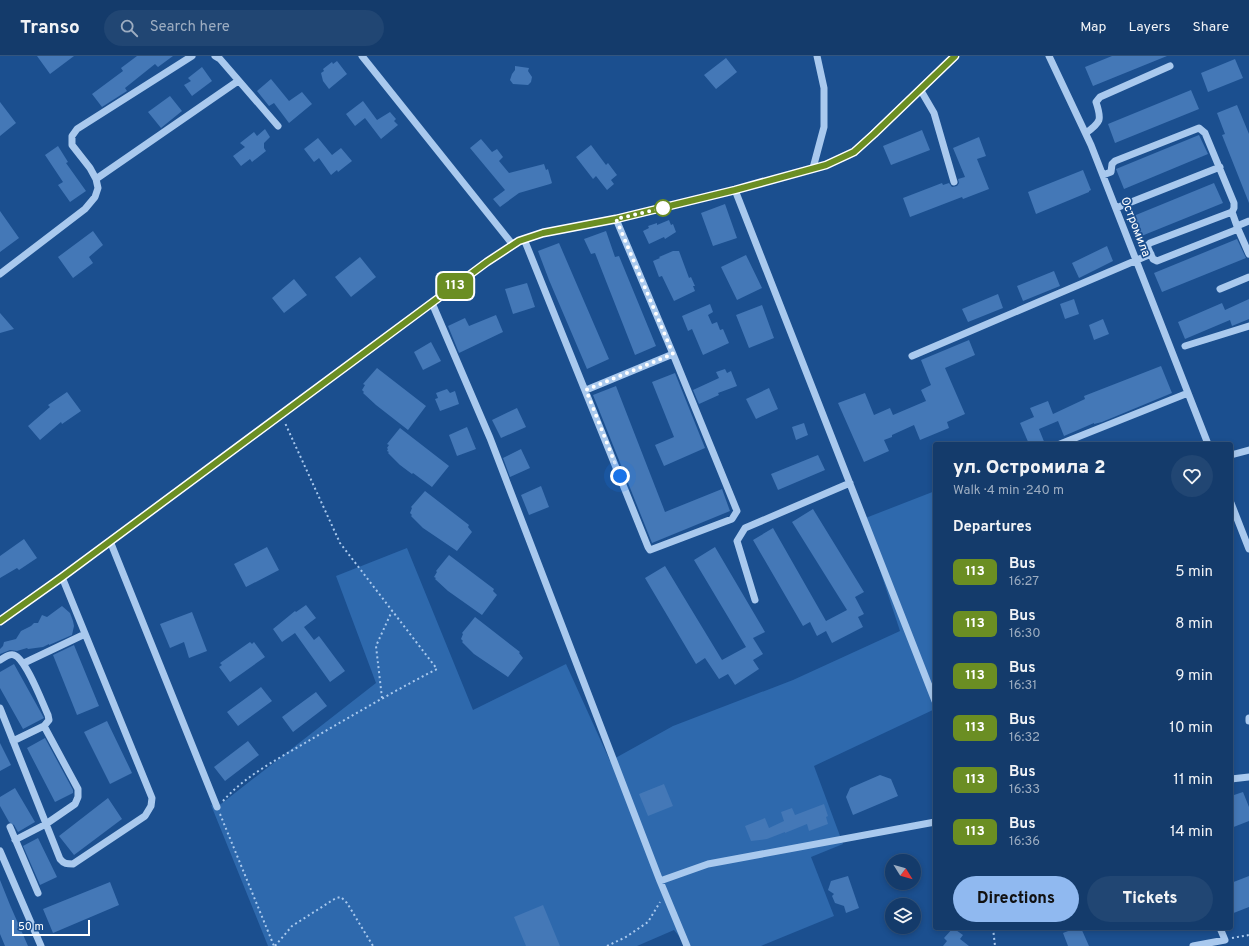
<!DOCTYPE html>
<meta charset="utf-8">
<style>
:root{--surface:#143b6b;--page:#214673;--text:#f1f3f6;--muted:#9dadc1;--line:#33557e;--accent:#90b9f0}
body{margin:0;font-family:Overpass,sans-serif;background:var(--page);color:var(--text);height:100vh;display:flex;flex-direction:column;font-size:15px;white-space:nowrap}
*{box-sizing:border-box;margin:0}
p{font-size:13px;color:var(--muted)}
.icon{flex:none;width:22px;height:22px;fill:none;stroke:currentColor;stroke-width:2;stroke-linecap:round;stroke-linejoin:round}
.map{position:relative;flex:1;overflow:hidden}
.details{position:absolute;left:933px;top:386px;width:300px;height:488px;display:flex;flex-direction:column;background:var(--surface);border-radius:4px;box-shadow:0 2px 6px #0003,0 0 0 1px var(--line)}
.details>*{flex:none}
.badge{padding:0 8px;border-radius:6px;font-size:14px;line-height:26px}
.needle{width:26px;rotate:127deg}
.tools{position:absolute;left:885px;top:798px;display:grid;gap:8px}
.tools a{display:grid;place-items:center;width:36px;height:36px;border-radius:50%;background:var(--surface);box-shadow:0 2px 6px #0003,0 0 0 1px var(--line);font-size:20px}
.scale{position:absolute;left:12px;bottom:10px;width:78px;box-sizing:border-box;padding-left:4px;border:2px solid #fff;border-top:0;font-size:11px;line-height:14px;white-space:nowrap;color:#fff;-webkit-text-stroke:3px #1b4f8f;paint-order:stroke}
.you{position:absolute;width:20px;height:20px;margin:-10px;border:3px solid #fff;border-radius:50%;background:#1a73e8;box-shadow:0 0 0 6px #1a73e833}
.map>.badge{position:absolute;translate:-50% -50%;box-shadow:0 0 0 2px #fff}
h2{padding:0 20px;font-size:15px;line-height:36px}
.round{display:grid;place-items:center;flex:none;width:42px;height:42px;border-radius:21px;background:var(--page)}
.summary{display:flex;align-items:center;justify-content:space-between;height:68px;padding:0 20px}
h1{font-size:19px;font-weight:800;line-height:30px}
.button{display:flex;gap:8px;margin-top:auto;padding:8px 20px}
.button a{flex:1;height:46px;border-radius:24px;background:var(--accent);color:#111;font-size:16px;font-weight:800;line-height:46px;text-align:center}
.button a+a{background:var(--page);color:var(--text)}
ul{padding:0;list-style:none}
li{display:flex;align-items:center;gap:12px;height:52px;padding:0 20px}
li div{flex:1}
li b{display:block;font-size:15px}
li em{font-style:normal}
li .badge{min-width:44px;font-weight:700;text-align:center}
header{display:flex;align-items:center;gap:24px;box-sizing:border-box;height:56px;padding:0 20px;background:var(--surface);border-bottom:1px solid var(--line)}
header strong{font-size:19px}
nav{display:flex;gap:22px;margin-inline-start:auto;font-size:14px}
.search{width:280px;height:36px;background:var(--page);display:flex;align-items:center;gap:10px;box-sizing:border-box;padding:0 14px;border-radius:22px;color:var(--muted);font-size:15px}
.map>svg:first-child{display:block}
</style>
<header>
<strong>Transo</strong>
<div class="search"><svg class="icon" aria-label="search" viewBox="0 0 24 24"><circle cx="10" cy="10" r="6"/><path d="M15 15l6 6"/></svg>Search here</div>
<nav><a>Map</a><a>Layers</a><a>Share</a></nav>
</header>
<div class="map">
<svg width="1249" height="890" viewBox="0 0 1249 890">
<rect width="100%" height="100%" fill="#1b4f8f"/>
<path fill="#2e69ad" d="M935 435V631L931 633 935 644V653L814 710 843 788 811 801 834 860 761 890H687L674 874 637 890H268L211 749 217 751 376 627 336 520 407 492 473 654 566 608 610 705 673 670 793 624 900 575 863 463Z"/>
<path fill="#4478b7" d="M37 0H74L50 18Z
M137 0H173L158 11 155 8 125 32 127 35 102 51 92 38 123 15 121 12Z
M1112 0H1167L1093 30 1085 11Z
M726 2 737 16 716 33 704 19Z
M1235 3 1243 22 1208 36 1201 17Z
M337 5 347 18 329 33 323 25 321 17 324 15 323 13 332 6 333 8Z
M515 10 529 12 528 15 532 21 531 26 528 29 513 28 510 24 512 18 515 14Z
M202 11 212 25 192 40 184 29 191 25 188 22Z
M271 23 289 45 302 36 312 48 289 67 274 47 269 50 257 35Z
M1191 34 1199 53 1115 87 1108 68Z
M170 40 182 55 161 72 148 56Z
M363 45 377 64 390 56 396 63 394 65 398 69 381 83 365 62 355 70 346 58Z
M0 46 16 67 0 80Z
M1237 49 1249 78V147L1222 79 1225 78 1217 57Z
M265 73 270 81 264 87V92L266 95 252 106 250 103 241 110 233 100 245 91 240 87 254 76 257 80Z
M922 74 930 94 891 109 883 90Z
M1199 79 1208 98 1124 133 1116 113Z
M979 81 986 100 977 103 989 133 963 143 962 141 910 161 903 142 942 127 943 129 949 127 952 131 957 130 959 127 958 123 965 121 953 92Z
M318 82 332 99 341 92 352 105 338 116 337 114 331 119 319 102 314 106 304 93Z
M481 83 492 96 497 93 503 101 499 105 509 117 544 108 546 114 548 113 552 127 550 128 519 137 500 151 493 143 505 134 470 92Z
M591 89 606 109 608 107 617 119 611 124 614 128 607 134 596 120 593 123 576 101Z
M58 90 68 106 66 107 86 135 70 146 58 129 63 126 45 99Z
M1083 114 1091 134 1089 135V136L1036 158 1028 136Z
M1214 127 1223 147 1139 181 1131 161Z
M725 148 737 182 713 190 701 157Z
M0 155 19 182 0 196Z
M669 164 671 169 673 168 676 176 665 183 664 181 649 188 643 175 649 172 648 170 657 167V169Z
M93 175 103 189 89 201 93 207 73 222 58 201Z
M606 175 615 201 619 200 656 290 635 299 595 197 591 198 584 183Z
M1237 183 1246 202 1162 236 1154 217Z
M559 187 609 303 587 313 549 224 538 195Z
M1107 190 1113 205 1079 222 1072 207Z
M673 195H679L689 222 691 221 695 230H693L695 235 674 245 662 220 659 221 653 205 660 202 659 201Z
M746 199 762 232 737 244 721 211Z
M360 201 376 221 351 241 335 221Z
M1054 215 1060 230 1023 245 1017 230Z
M294 223 307 239 284 257 272 242Z
M527 227 535 251 513 258 505 233Z
M998 238 1003 252 968 266 962 253Z
M1074 243 1079 258 1065 263 1060 248Z
M1249 243V263L1232 270 1230 264 1185 283 1178 266 1222 247 1225 254Z
M710 248 713 256 708 259 712 268 717 266 720 274 723 273 729 287 703 299 692 273 688 275 682 260Z
M762 249 774 282 749 292 736 259Z
M0 257 14 273 0 277Z
M496 259 503 276 459 297 448 270 465 262 469 270Z
M1103 263 1109 278 1094 284 1089 269Z
M969 284 975 299 945 312 965 358 947 366 949 372 920 384 914 369 892 379V381L884 384 889 395 864 406 838 347 865 337 874 359 890 352 893 359 926 345 921 334 931 329 921 304Z
M431 286 441 305 423 314 414 296Z
M1161 310 1172 337 1102 366 1094 368V367L1064 380 1058 365 1039 373 1045 388H1029L1020 367 1034 361 1030 352 1048 345 1053 358 1085 343 1084 340Z
M377 312 426 350 408 374 376 349 363 337 364 336 362 334 365 329 363 328Z
M725 313 727 317 731 315 737 330 718 337 719 339 699 348 693 334 719 322 716 316Z
M675 317 705 392 664 410 655 389 674 381 652 326Z
M616 330 665 456 722 433 730 455 652 487 593 339Z
M769 332 778 353 756 363 746 343Z
M447 333 450 337 455 335 459 348 440 355 435 343 438 342 436 337Z
M67 336 81 355 62 368 61 366 40 384 28 370 50 351 48 349Z
M517 352 526 371 501 382 492 364Z
M804 367 808 379 796 384 792 371Z
M467 371 476 393 457 400 449 379Z
M400 372 449 410 432 431 413 417 412 418 400 409 388 397 389 396 387 395 388 393 387 392 389 389 387 388Z
M521 393 530 412 510 421 503 402Z
M818 399 825 414 778 434 771 418Z
M541 430 549 451 529 459 521 439Z
M425 435 469 469 468 471 472 476 457 495 423 472 411 460 412 459 410 457 412 452 411 451Z
M813 453 864 536 855 541 864 558 858 561 863 571 832 587 826 575 817 580 810 566 803 570 753 484 773 472 826 565 847 554 792 466Z
M24 483 37 502 19 514 17 512 0 522V500Z
M267 491 279 514 246 531 234 508Z
M715 491 765 576 753 582 763 598 753 604 759 613 735 629 728 618 719 623 705 602 696 608 645 522 665 510 722 604 746 591 694 504Z
M449 499 494 533 493 535 497 539 482 559 448 535 435 523 436 522 434 521 437 516 436 515Z
M306 549 316 562 304 571 314 584 319 580 345 615 330 626 295 577 282 586 273 573 295 555 296 556Z
M62 550 70 557 73 565 74 570 72 579 49 589V588L43 591 28 593 27 592 17 595 10 594 0 598V593L3 590 4 586 16 583 21 575 31 570 34 567H38L42 559 47 561Z
M192 556 207 595 189 602 184 586 170 592 160 568Z
M475 561 520 596 519 597 523 602 508 621 474 598 462 586 463 585 461 583 463 578 462 577Z
M250 586 252 588 254 586 265 601 230 626 219 611 222 609 220 607Z
M74 589 99 650 77 659 53 599Z
M14 608 44 662 23 673 0 632V616Z
M261 631 272 645 238 670 227 656Z
M316 636 327 650 293 676 282 661Z
M107 665 132 717 110 728 84 676Z
M45 682 73 734V737L55 746 27 692Z
M248 685 259 699 225 725 214 711Z
M0 687 11 709 0 715Z
M880 719 891 723 898 740 853 759 846 741 850 732Z
M664 728 673 750 648 760 639 738Z
M15 732 35 766 18 776 14 769 9 766 0 750V741Z
M1243 736 1249 751V765L1231 772V740Z
M108 742 122 763 74 799 59 780Z
M824 748 828 760 826 761 828 768 809 775 807 768 785 777V776L767 783 751 785 745 770 765 762 769 772 784 765 781 756 792 752 795 759Z
M38 782 57 821 40 829 23 790Z
M848 820 859 852 846 857 844 850 835 847 832 840 834 838 828 834 831 825Z
M1249 820V851L1231 858V827Z
M0 824 10 849 28 890H5L0 878Z
M110 826 119 849 53 877 43 853Z
M543 849 560 890H526L514 861Z
M953 872 963 879 960 883 969 890H943L947 885 944 882Z
M1076 872H1081L1089 890H1068L1063 877Z"/>
<g fill="none" stroke-linecap="round" stroke-linejoin="round">
<path stroke="#a9c9ee" stroke-width="2" stroke-dasharray="2 3" stroke-linecap="butt" d="M382 642 376 590 392 555
M223 745C245 720 276 704 305 687 348 662 392 636 437 613L340 487 285 367
M220 758 274 890
M993 872 995 890
M1232 882 1249 879
M275 890 292 870 336 842 341 841 347 847 373 890
M607 890 626 881 648 866 660 846"/>
<path stroke="#a9c9ee" stroke-width="7" d="M215 0 220 3 278 70
M362 0 513 189
M1049 0 1091 89 1208 388
M920 33 934 57 954 126
M1086 77C1101 66 1102 64 1096 46L1100 41 1170 10
M813 112 824 71V32L817 0
M1103 119 1111 116 1112 108 1115 105 1199 72 1205 77 1234 147V152L1232 156
M96 123 238 25
M735 134 935 645
M1116 152 1220 111
M1232 156 1150 187 1147 190 1153 203 1157 205 1238 173
M1232 156 1238 173 1249 198
M1237 170 1249 165
M524 183 648 491 650 494 732 463 737 455 673 298 616 163
M0 218 85 153 95 141 98 132 96 123 90 112 72 89V80L77 73 192 0
M1220 233 1249 221
M432 247 490 382 660 825 687 890
M1185 290 1249 270
M912 300 1151 198
M586 334 673 298
M1060 388 1188 337
M1231 399 1249 394
M1231 447 1249 493
M110 485 217 751
M755 544 737 485 745 472 850 427
M0 565 62 521 487 206 519 185 543 177 616 163 735 134 826 109 854 96 955 0
M0 604C4 602 9 597 14 599 26 603 42 646 48 659L49 664 44 670 13 685
M24 607 85 578
M0 652 60 803C64 808 67 808 73 808L145 760 151 750 152 742 62 521
M1249 662V665
M1231 723 1249 721
M10 771 38 837
M15 784 46 768 75 748 78 741V733L44 670
M0 795 41 890
M660 825 708 808 935 766
M1193 890 1225 884 1220 872"/>
</g>
<g fill="none" stroke-linecap="round" stroke-linejoin="round">
<g stroke="#fff" stroke-width="9">
<path id="line" d="M0 565 62 521 487 206 519 185 543 177 616 163 735 134 826 109 854 96 874 78 955 0"/>
</g>
<use href="#line" stroke="#6b8e23" stroke-width="6"/>
<path stroke="#fff" stroke-width="4" stroke-dasharray="0 7.2" d="M620 420 586 334 673 298 616 163 663 152"/>
</g>
<circle fill="#fff" stroke="#6b8e23" stroke-width="2" cx="663" cy="152" r="8"/>
<g text-anchor="middle" dominant-baseline="central" stroke-width="3.5" stroke-linejoin="round" paint-order="stroke">
<g font-size="12" fill="#fff" stroke="#1b4f8f">
<text transform="translate(1135 171) rotate(69)">Остромила</text>
</g>
</g>
</svg>
<div class="tools">
<a><svg class="needle" viewBox="-14 -14 28 28"><path d="M0-13l5 13h-10z" fill="#e53935"/><path d="M0 13l5-13h-10z" fill="#9dadc1"/></svg></a>
<a><svg class="icon" aria-label="layers" viewBox="0 0 24 24"><path d="M12 4l9 5-9 5-9-5zM3 14l9 5 9-5"/></svg></a>
</div>
<div class="scale">50 m</div>
<div class="you" style="left:620px;top:420px"></div>
<b class="badge" style="left:455px;top:230px;background:#6b8e23;color:#fff">113</b>
<section class="details">
<div class="summary"><div><h1>ул. Остромила 2</h1><p>Walk · 4 min · 240 m</p></div><a class="round"><svg class="icon" aria-label="heart" viewBox="0 0 24 24"><path d="M12 20l-8-8c-3-5 5-10 8-4 3-6 11-1 8 4z"/></svg></a></div>
<h2>Departures</h2>
<ul>
<li><span class="badge" style="background:#6b8e23;color:#fff">113</span><div><b>Bus</b><p>16:27</p></div><em>5 min</em></li>
<li><span class="badge" style="background:#6b8e23;color:#fff">113</span><div><b>Bus</b><p>16:30</p></div><em>8 min</em></li>
<li><span class="badge" style="background:#6b8e23;color:#fff">113</span><div><b>Bus</b><p>16:31</p></div><em>9 min</em></li>
<li><span class="badge" style="background:#6b8e23;color:#fff">113</span><div><b>Bus</b><p>16:32</p></div><em>10 min</em></li>
<li><span class="badge" style="background:#6b8e23;color:#fff">113</span><div><b>Bus</b><p>16:33</p></div><em>11 min</em></li>
<li><span class="badge" style="background:#6b8e23;color:#fff">113</span><div><b>Bus</b><p>16:36</p></div><em>14 min</em></li>
</ul>
<div class="button"><a>Directions</a><a>Tickets</a></div>
</section>
</div>
